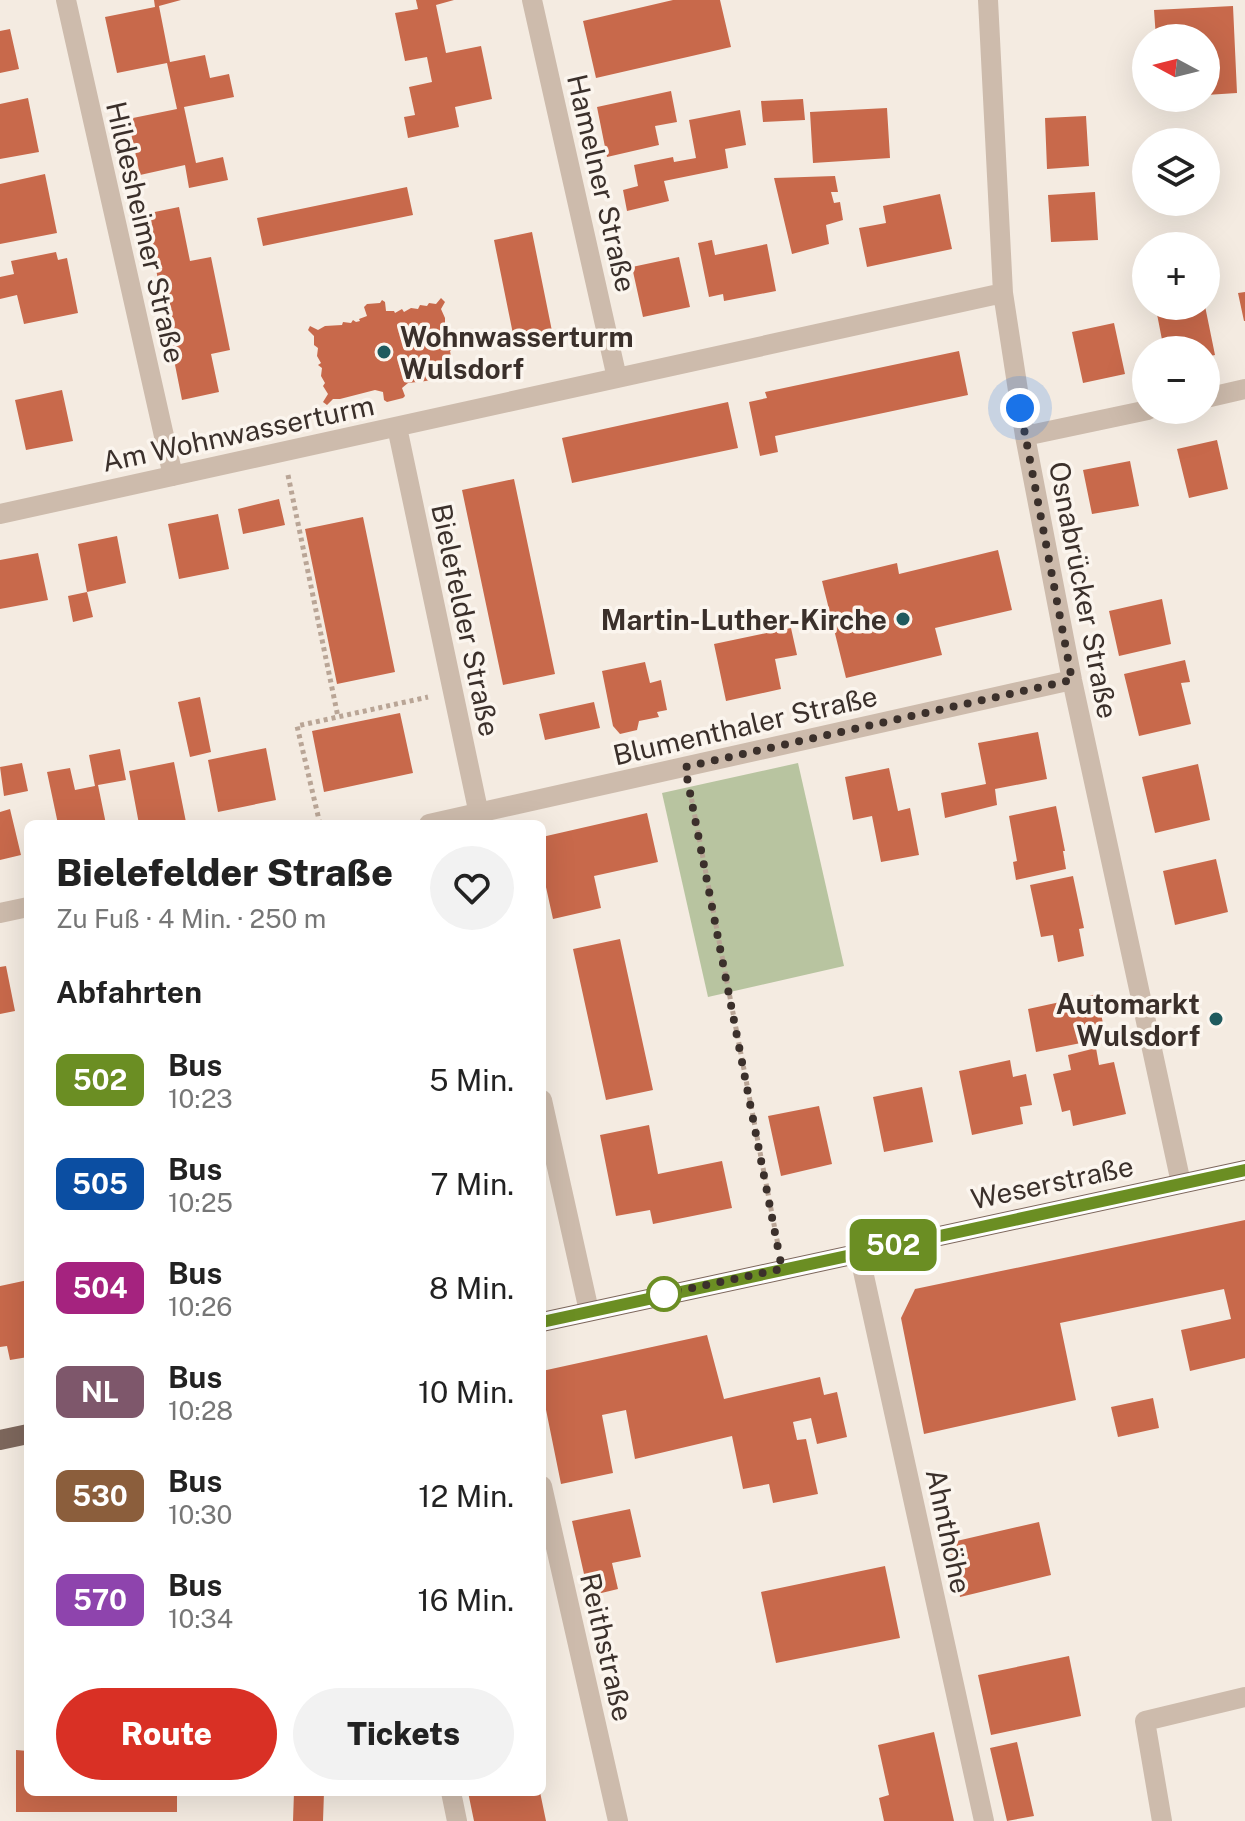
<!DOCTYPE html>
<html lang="de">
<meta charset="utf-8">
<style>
:root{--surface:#fff;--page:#f2f2f2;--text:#222;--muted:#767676;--accent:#d93025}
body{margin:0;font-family:"Public Sans",sans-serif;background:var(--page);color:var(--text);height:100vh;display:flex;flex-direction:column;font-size:30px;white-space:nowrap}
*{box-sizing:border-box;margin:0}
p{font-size:26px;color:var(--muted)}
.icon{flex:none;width:44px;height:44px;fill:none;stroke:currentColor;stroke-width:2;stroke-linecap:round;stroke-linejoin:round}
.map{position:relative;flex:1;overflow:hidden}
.sheet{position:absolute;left:24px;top:820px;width:522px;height:976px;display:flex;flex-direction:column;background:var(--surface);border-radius:12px;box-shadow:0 8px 32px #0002}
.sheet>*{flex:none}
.badge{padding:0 16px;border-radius:12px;font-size:28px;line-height:52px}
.needle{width:52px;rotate:277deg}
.fabs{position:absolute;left:1132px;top:24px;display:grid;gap:16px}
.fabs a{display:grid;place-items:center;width:88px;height:88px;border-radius:50%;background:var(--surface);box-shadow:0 8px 32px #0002;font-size:40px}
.you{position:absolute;width:40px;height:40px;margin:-20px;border:6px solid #fff;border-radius:50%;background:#1a73e8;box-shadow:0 0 0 12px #1a73e833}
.map>.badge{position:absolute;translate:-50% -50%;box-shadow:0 0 0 4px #fff}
h2{padding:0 32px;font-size:30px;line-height:72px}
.round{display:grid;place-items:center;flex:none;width:84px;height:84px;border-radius:42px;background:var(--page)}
.head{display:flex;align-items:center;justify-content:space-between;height:136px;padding:0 32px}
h1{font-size:38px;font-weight:800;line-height:60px}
.action{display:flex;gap:16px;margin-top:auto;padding:16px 32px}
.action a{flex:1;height:92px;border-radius:48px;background:var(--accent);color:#fff;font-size:32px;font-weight:800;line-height:92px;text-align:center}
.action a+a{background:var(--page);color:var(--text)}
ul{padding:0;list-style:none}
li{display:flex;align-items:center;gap:24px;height:104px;padding:0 32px}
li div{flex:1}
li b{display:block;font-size:30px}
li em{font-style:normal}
li .badge{min-width:88px;font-weight:700;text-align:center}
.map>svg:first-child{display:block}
</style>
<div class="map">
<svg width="1245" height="1821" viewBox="0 0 1245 1821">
<rect width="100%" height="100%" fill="#f4ebe1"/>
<path fill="#b8c4a0" d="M798 763 844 966 708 997 662 793Z"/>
<path fill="#c8694b" d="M154 0H181L159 6 170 62 205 55 210 78 229 74 234 97 184 107 196 163 223 157 228 180 189 188 185 165 140 175 128 119 177 109 167 63 117 73 105 17 155 7Z
M416 0H454L436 5 446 53 481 46 492 99 455 107 459 127 408 138 404 117 415 115 409 87 432 82 427 57 405 61 395 13 418 9Z
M673 0H720L731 47 596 78 583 21Z
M1233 6 1237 93 1206 95V38H1156L1154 10Z
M10 29 19 69 0 73V31Z
M671 91 677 122 655 126 659 145 607 157 597 107Z
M28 98 39 152 0 159V104Z
M803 99 805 120 763 122 761 101Z
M887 108 890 158 813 163 810 112Z
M740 110 746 145 725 149 728 168 664 181 669 201 627 211 623 190 638 186 634 165 673 157 674 162 696 158 689 120Z
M1086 116 1089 166 1047 169 1045 118Z
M45 174 57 233 0 244V184Z
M835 176 838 192H831L834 203 840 202 843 220 826 225 829 244 792 254 774 178Z
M407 187 413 215 263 246 257 218Z
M1095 192 1098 240 1051 242 1048 195Z
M940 194 952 249 867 267 859 228 886 223 883 206Z
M179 207 190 261 211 257 230 350 211 354 219 392 182 400 145 214Z
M532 232 553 336 515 344 494 240Z
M712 240 715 255 767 244 776 291 724 301 723 294 709 297 698 243Z
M56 252 58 260 67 258 78 313 24 324 17 295 0 299V277L14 274 11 261Z
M679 257 690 307 643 317 632 267Z
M1245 292V321H1244L1238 293Z
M441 298 445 302 441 309 445 318V325L447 327V336L450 337 449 346 453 348 450 351 453 367 460 371 459 376 451 373 426 381 408 383 402 388 405 396 403 398 387 402 384 400 383 392 375 390 340 399H333L327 405 323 402 328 394 323 386 325 383 321 376 322 368 318 365 321 363 317 356 318 348 314 345V336L308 330 310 326 318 330 325 326 342 325 343 322 351 323 353 320 356 322 360 321 359 319 367 316 364 307 367 304 380 303 382 300 385 302 386 311H394L395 313 402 309 404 312 411 308 418 309 420 305 427 306 429 303 436 304Z
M1172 306H1205L1215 355 1206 357V350H1164L1156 309Z
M1114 323 1125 374 1083 383 1072 332Z
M959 351 968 395 775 436 778 452 760 456 749 402 767 398 765 392Z
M62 390 73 441 26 450 15 400Z
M728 402 738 448 572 483 562 438Z
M1217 440 1228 489 1189 498 1177 449Z
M1130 461 1139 506 1092 514 1083 470Z
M514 479 555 674 503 685 462 490Z
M279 499 285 525 243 534 238 509Z
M218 514 229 569 179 579 168 524Z
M363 517 395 672 337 684 305 529Z
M117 536 126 583 87 592 78 544Z
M998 550 1012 610 935 628 942 655 846 678 822 581 897 563 899 574Z
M38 553 48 600 0 609V560Z
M87 592 93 617 73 622 68 596Z
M1162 599 1171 644 1119 656 1109 611Z
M791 628 797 655 775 659 781 689 726 701 714 644Z
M1185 660 1190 682 1181 683 1191 724 1139 736 1124 674Z
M645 662 650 683 661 680 667 710 657 712 659 717 639 721 637 730 620 734 613 726 602 671Z
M200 697 211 752 190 757 178 702Z
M594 702 600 728 545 740 539 714Z
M400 713 413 773 324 792 312 731Z
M1038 732 1047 779 995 789 997 805 945 818 941 793 986 784 978 743Z
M266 748 276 800 218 812 208 760Z
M120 749 126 780 98 785 106 824H58L47 772 70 768 75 790 95 786 89 755Z
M174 762 186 822 139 824 129 771Z
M22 763 28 791 4 796 0 767Z
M1198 764 1210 820 1155 833 1142 777Z
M889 768 898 811 910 808 919 855 881 862 872 816 853 820 845 777Z
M1056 806 1065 851H1063L1066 869 1016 880 1013 862 1017 861 1009 816Z
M10 809 21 855 0 860V812Z
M647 813 658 862 594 876 601 908 553 919 542 869V837Z
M1216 859 1228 912 1175 925 1163 871Z
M1073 876 1084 928 1079 929 1084 956 1058 962 1053 935 1041 937 1030 885Z
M620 939 653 1090 606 1100 573 949Z
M6 966 15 1011 0 1014V967Z
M1097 994 1106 1038 1036 1052 1028 1009Z
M1096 1048 1099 1065 1114 1062 1126 1114 1073 1126 1070 1110 1062 1112 1053 1074 1071 1070 1068 1055Z
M1010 1060 1013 1077 1026 1074 1032 1105 1020 1107 1023 1124 972 1135 959 1071Z
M922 1087 933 1142 884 1152 873 1097Z
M819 1106 832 1164 781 1176 768 1116Z
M649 1125 658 1174 722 1161 732 1208 653 1224 650 1210 616 1216 600 1135Z
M1245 1220V1358L1190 1371 1181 1330 1231 1319 1224 1289 1060 1323 1076 1400 924 1434 901 1318 915 1289Z
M28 1280V1357L10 1360 7 1346 0 1347V1286Z
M707 1335 724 1399 820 1377 824 1395 837 1392 847 1437 817 1444 811 1418 793 1422 797 1440 806 1439 818 1494 773 1503 769 1484 743 1489 732 1436 635 1459 626 1410 602 1415 613 1473 561 1484 542 1390V1371Z
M1153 1398 1159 1428 1118 1437 1111 1407Z
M630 1509 641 1557 612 1563 618 1589 589 1596 572 1521Z
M1039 1522 1051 1575 960 1597 948 1543Z
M885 1566 900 1638 776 1663 761 1592Z
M1069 1656 1081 1716 991 1735 978 1675Z
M934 1732 954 1821H884L879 1798 889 1795 878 1745Z
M1017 1742 1034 1816 1007 1821 990 1748Z
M16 1750 28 1751V1792H177V1812H16Z
M294 1792H324L323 1821H293Z
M468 1792H540L546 1821H474Z"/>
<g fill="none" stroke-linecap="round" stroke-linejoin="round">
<path stroke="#b9a596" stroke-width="5" stroke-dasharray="4 4" stroke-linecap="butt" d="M288 475 338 717
M690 791 778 1245
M320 824 297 726 428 697"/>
<path stroke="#cdbbac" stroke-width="20" d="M66 0 173 476
M532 0 617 378
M988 0 1003 293 1025 436 1072 680 1181 1183
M1206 398 1245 389
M397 427 481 824
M1025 436 1148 410
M0 514 1003 293
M429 824 1072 680
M0 913 28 907
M542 1100 589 1311
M859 1253 984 1821
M542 1486 618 1821
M451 1792 457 1821
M1162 1821 1145 1721 1245 1697"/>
<path stroke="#7d675c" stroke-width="20" d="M542 1322 1245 1170
M0 1440 28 1434"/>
</g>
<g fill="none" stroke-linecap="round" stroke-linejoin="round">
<g stroke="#fff" stroke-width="18">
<path id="line" d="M542 1322 1245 1170"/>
</g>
<use href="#line" stroke="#6b8e23" stroke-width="12"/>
<path stroke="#3b302b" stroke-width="8" stroke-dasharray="0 14.4" d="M664 1294 782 1269 685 767 1072 680 1020 408"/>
</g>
<g fill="#1f5a5e" stroke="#fbf5ee" stroke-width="3">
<circle cx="384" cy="352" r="8"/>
<circle cx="903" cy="619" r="8"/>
<circle cx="1216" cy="1019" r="8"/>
</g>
<circle fill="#fff" stroke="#6b8e23" stroke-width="4" cx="664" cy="1294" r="16"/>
<g text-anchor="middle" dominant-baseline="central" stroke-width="7" stroke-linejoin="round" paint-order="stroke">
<g font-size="28" fill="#3b302b" stroke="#fbf5ee">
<text transform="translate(602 183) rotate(77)">Hamelner Straße</text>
<text transform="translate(146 232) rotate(77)">Hildesheimer Straße</text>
<text transform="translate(238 433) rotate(-12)">Am Wohnwasserturm</text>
<text transform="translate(1084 590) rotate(79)">Osnabrücker Straße</text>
<text transform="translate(466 620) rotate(78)">Bielefelder Straße</text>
<text transform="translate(745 725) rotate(-13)">Blumenthaler Straße</text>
<text transform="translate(1052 1182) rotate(-12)">Weserstraße</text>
<text transform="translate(949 1531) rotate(78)">Ahnthöhe</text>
<text transform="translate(607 1647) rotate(77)">Reithstraße</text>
</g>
<g font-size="28" font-weight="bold" fill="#3b302b" stroke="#fbf5ee" text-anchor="end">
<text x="400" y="336" text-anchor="start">Wohnwasserturm<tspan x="400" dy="32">Wulsdorf</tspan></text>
<text x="887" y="619">Martin-Luther-Kirche</text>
<text x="1200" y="1003">Automarkt<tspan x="1200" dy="32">Wulsdorf</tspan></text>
</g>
</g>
</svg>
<div class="fabs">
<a><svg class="needle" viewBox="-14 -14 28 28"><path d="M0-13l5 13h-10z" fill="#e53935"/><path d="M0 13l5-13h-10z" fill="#767676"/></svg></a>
<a><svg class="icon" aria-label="layers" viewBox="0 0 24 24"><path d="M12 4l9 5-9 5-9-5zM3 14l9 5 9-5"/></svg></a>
<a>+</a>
<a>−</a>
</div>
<div class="you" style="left:1020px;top:408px"></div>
<b class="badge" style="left:893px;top:1245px;background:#6b8e23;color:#fff">502</b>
<section class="sheet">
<div class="head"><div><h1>Bielefelder Straße</h1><p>Zu Fuß · 4 Min. · 250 m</p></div><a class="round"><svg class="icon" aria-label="heart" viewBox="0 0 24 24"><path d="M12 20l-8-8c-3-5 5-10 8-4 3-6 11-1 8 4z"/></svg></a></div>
<h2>Abfahrten</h2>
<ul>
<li><span class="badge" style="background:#6b8e23;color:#fff">502</span><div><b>Bus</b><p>10:23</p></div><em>5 Min.</em></li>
<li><span class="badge" style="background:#0b4ea2;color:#fff">505</span><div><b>Bus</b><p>10:25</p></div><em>7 Min.</em></li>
<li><span class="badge" style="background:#a5237f;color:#fff">504</span><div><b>Bus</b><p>10:26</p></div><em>8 Min.</em></li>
<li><span class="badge" style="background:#7e576b;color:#fff">NL</span><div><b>Bus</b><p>10:28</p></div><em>10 Min.</em></li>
<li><span class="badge" style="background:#8b5e3c;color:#fff">530</span><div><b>Bus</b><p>10:30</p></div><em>12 Min.</em></li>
<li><span class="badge" style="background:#8e44ad;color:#fff">570</span><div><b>Bus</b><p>10:34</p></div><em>16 Min.</em></li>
</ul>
<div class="action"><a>Route</a><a>Tickets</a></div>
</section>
</div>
